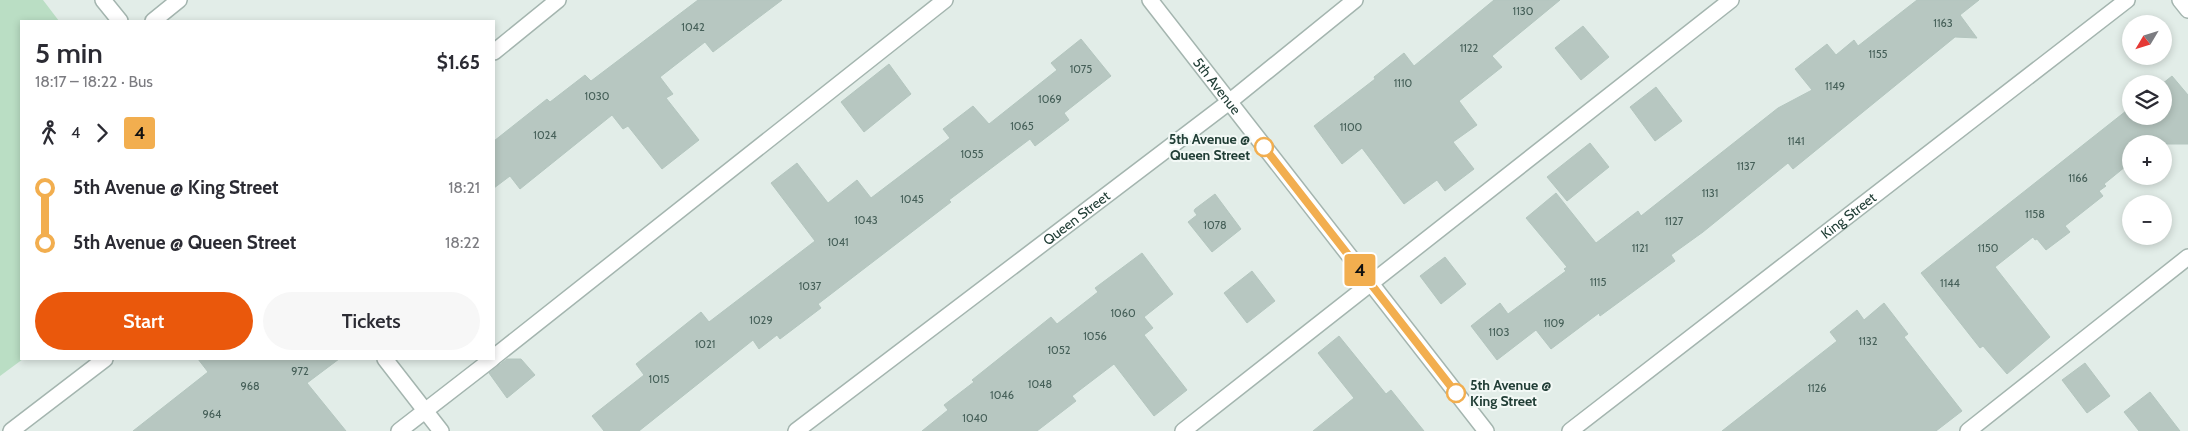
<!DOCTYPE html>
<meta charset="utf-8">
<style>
:root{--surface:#fff;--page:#f7f7f7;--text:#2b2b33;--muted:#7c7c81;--accent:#ea580c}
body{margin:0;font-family:Cabin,sans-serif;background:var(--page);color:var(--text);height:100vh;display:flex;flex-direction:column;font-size:19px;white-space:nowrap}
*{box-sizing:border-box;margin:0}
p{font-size:16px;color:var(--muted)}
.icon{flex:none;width:28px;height:28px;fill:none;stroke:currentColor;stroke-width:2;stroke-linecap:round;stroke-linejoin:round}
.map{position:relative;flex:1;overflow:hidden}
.sheet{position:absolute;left:20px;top:20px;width:475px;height:340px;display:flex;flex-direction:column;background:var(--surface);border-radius:0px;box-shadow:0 2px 8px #0003}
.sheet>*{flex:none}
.badge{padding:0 10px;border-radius:4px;font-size:18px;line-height:32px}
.needle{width:32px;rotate:232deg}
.controls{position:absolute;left:2122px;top:15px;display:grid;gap:10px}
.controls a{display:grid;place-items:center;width:50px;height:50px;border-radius:50%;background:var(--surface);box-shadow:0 2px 8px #0003;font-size:25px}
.map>.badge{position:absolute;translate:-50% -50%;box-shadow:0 0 0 2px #fff}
.legs{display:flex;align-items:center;gap:8px;height:55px;padding:0 15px;font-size:16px}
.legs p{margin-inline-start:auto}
.headline{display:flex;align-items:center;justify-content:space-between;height:85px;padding:0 15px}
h1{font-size:28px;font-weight:600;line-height:38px}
.primary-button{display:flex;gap:10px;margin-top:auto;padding:10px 15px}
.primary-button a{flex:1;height:58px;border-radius:30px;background:var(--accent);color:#fff;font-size:20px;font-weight:600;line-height:58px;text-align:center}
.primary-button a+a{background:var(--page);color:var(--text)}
ul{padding:0 15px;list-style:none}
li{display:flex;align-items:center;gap:18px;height:55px;font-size:19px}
li i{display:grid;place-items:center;width:8px;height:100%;margin:0 6px;background:currentColor}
li i::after{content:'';width:12px;height:12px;margin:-6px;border:4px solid;border-radius:50%;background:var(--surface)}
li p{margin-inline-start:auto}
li:first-child i{background:linear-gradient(#0000 50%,currentColor 0)}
li:last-child i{background:linear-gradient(currentColor 50%,#0000 0)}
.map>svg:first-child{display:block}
</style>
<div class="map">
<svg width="2188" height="431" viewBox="0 0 2188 431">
<rect width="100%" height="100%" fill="#e2ede8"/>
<path fill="#badec4" d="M0 0H43L59 21H21L23 359 0 376Z"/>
<path fill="#b7c7c1" stroke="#b4c6bf" d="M698 0H782L713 52 705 42 660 77 673 94 666 98 699 140 662 169 628 126 623 129 612 115 520 189 510 176 494 188V141L547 99 550 102 585 75 591 81Z
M1494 0H1560L1492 56 1502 67 1459 101 1477 125 1453 142 1474 169 1445 191 1437 180 1404 204 1362 148 1342 164 1314 126 1375 79 1374 77 1404 53 1414 66Z
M1917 0H1979L1960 15 1977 38 1955 37 1793 169 1788 163 1703 232 1671 255 1675 261 1600 316 1599 313 1551 349 1536 330 1497 360 1471 326 1500 303 1508 314 1566 271 1564 269 1567 267 1526 218 1556 193 1596 243 1638 211 1641 216 1778 108 1812 90 1795 69 1827 44 1836 55 1854 40 1858 46Z
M1583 26 1609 57 1581 80 1555 48Z
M1081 39 1111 76 1064 113 1069 120 1035 146 1030 139 949 200 951 202 818 304 821 308 780 339 777 335 759 349 753 340 639 431H604L592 416 644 375 636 364 701 312 709 322 815 241 771 183 797 163 828 203 857 180 871 198 950 138 943 129 973 106 989 124 1057 70 1051 63Z
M889 64 911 94 864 132 841 102Z
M2172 76 2188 95V144H2131V162L2104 184 2106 186 2099 191 2103 196 2065 226 2070 232 2046 250 2037 239 2035 240 2033 237 1995 267 2050 337 2007 374 1983 346 1980 348 1921 273 2126 111 2131 108V116H2164V84H2162Z
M1656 87 1682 121 1655 141 1630 107Z
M1590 143 1609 167 1567 201 1547 177Z
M1215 194 1241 229 1212 252 1188 222 1197 215 1194 211 1195 209Z
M1142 253 1173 294 1144 317 1153 328 1144 335 1187 390 1154 416 1114 364 1072 396 1076 401 1037 431H922L948 410 944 405 974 382 972 380 1051 317 1057 324 1098 292 1095 288Z
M1445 257 1466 284 1441 304 1420 276Z
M1252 271 1275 301 1247 323 1224 293Z
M1884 303 1908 334 1904 337 1962 411 1936 431H1722L1837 341 1830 332 1857 310 1864 320Z
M1339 336 1386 394 1391 390 1424 431H1313L1354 398 1318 353Z
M198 359H339L307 383 346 431H133L208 372Z
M507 359H521L535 375 507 398 489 373Z
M2085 363 2110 396 2087 413 2062 380Z
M2150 392 2180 431H2139L2124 412Z"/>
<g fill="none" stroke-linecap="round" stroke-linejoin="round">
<g stroke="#a4b5af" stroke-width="18">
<g id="minor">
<path d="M103 0 120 21"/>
<path id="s1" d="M1150 0 1486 431"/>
<path d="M2180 0 2188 10"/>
<path d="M153 21 179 0"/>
<path d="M494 52 558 0"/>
<path d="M494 357 945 0"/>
<path d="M385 359 441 431"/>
<path d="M11 431 105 359"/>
<path d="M399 431 492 359"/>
<path id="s2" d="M796 431 1229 102 1355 0"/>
<path d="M1183 431 1731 0"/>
<path id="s3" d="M1570 431 2127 0"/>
<path d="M1968 431 2188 257"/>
</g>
</g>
<use href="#minor" stroke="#fff" stroke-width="15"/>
</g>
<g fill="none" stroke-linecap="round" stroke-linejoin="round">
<g stroke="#fff" stroke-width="11">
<path id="line-1" d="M1264 147 1456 393"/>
</g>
<use href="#line-1" stroke="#f2ae4f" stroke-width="8"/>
</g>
<g fill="#fff" stroke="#f2ae4f" stroke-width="2.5">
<circle cx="1264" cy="147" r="9"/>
<circle cx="1456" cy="393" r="9"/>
</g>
<g text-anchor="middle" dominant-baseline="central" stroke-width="4" stroke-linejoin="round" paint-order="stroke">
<g font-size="11" fill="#466059">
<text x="1523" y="11">1130</text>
<text x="1943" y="23">1163</text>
<text x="693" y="27">1042</text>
<text x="1469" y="48">1122</text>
<text x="1878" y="54">1155</text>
<text x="1081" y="69">1075</text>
<text x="1403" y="83">1110</text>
<text x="1835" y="86">1149</text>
<text x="597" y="96">1030</text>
<text x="1050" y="99">1069</text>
<text x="1022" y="126">1065</text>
<text x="1351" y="127">1100</text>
<text x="545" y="135">1024</text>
<text x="1796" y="141">1141</text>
<text x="972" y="154">1055</text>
<text x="1746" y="166">1137</text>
<text x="2078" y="178">1166</text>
<text x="1710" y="193">1131</text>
<text x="912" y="199">1045</text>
<text x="2035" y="214">1158</text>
<text x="866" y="220">1043</text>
<text x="1674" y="221">1127</text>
<text x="1215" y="225">1078</text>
<text x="838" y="242">1041</text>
<text x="1640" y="248">1121</text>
<text x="1988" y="248">1150</text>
<text x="1598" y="282">1115</text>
<text x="1950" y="283">1144</text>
<text x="810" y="286">1037</text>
<text x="1123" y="313">1060</text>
<text x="761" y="320">1029</text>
<text x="1554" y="323">1109</text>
<text x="1499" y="332">1103</text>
<text x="1095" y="336">1056</text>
<text x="1868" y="341">1132</text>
<text x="705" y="344">1021</text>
<text x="1059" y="350">1052</text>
<text x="300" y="371">972</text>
<text x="659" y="379">1015</text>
<text x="1040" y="384">1048</text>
<text x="250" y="386">968</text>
<text x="1817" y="388">1126</text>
<text x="1002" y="395">1046</text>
<text x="212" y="414">964</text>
<text x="975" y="418">1040</text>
</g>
<g font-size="14" fill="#213e36" stroke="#f3f9f6">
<text stroke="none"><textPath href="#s1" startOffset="109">5th Avenue</textPath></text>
<text stroke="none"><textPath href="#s3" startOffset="352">King Street</textPath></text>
<text stroke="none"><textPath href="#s2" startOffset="352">Queen Street</textPath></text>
</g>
<g font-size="14" font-weight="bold" fill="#213e36" stroke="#f3f9f6" text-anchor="end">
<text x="1250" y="139">5th Avenue @<tspan x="1250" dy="16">Queen Street</tspan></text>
<text x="1470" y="385" text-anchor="start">5th Avenue @<tspan x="1470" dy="16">King Street</tspan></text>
</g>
</g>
</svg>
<div class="controls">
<a><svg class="needle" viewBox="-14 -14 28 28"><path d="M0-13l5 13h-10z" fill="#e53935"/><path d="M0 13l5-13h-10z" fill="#7c7c81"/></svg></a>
<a><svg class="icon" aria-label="layers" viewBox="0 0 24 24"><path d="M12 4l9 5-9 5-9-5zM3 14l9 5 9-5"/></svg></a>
<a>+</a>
<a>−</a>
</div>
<b class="badge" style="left:1360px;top:270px;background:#f2ae4f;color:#111">4</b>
<section class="sheet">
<div class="headline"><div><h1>5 min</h1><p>18:17 – 18:22 · Bus</p></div><b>$1.65</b></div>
<div class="legs"><svg class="icon" aria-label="walk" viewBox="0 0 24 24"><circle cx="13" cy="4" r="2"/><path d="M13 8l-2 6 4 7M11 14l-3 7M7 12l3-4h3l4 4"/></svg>4<svg class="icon" aria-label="forward" viewBox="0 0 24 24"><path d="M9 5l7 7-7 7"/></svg><b class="badge" style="background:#f2ae4f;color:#111">4</b></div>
<ul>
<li><i style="color:#f2ae4f"></i><b>5th Avenue @ King Street</b><p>18:21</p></li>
<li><i style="color:#f2ae4f"></i><b>5th Avenue @ Queen Street</b><p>18:22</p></li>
</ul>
<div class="primary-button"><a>Start</a><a>Tickets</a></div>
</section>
</div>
